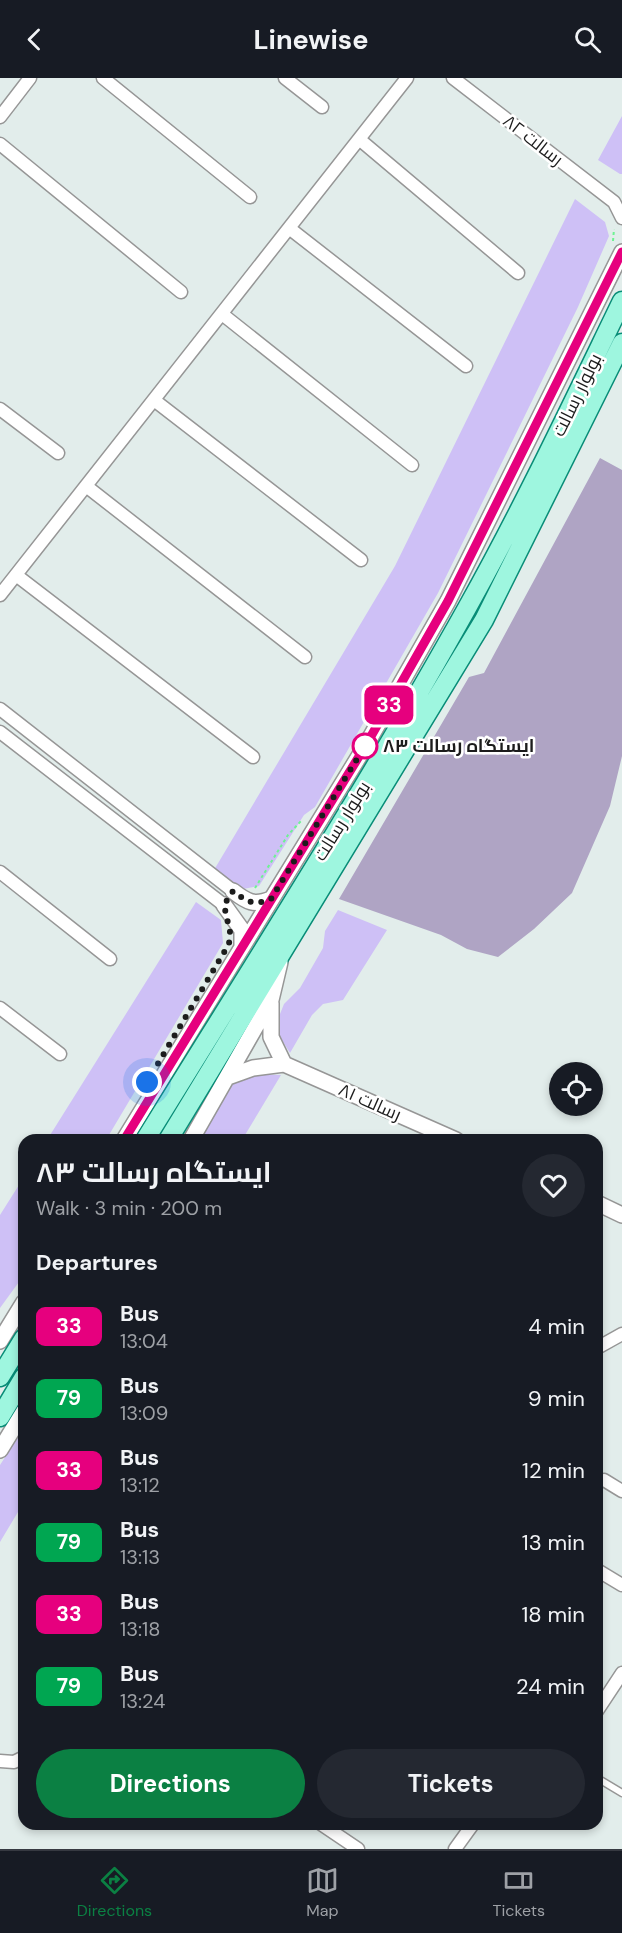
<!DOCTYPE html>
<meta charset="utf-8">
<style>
:root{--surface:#171b24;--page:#242831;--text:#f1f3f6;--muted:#9ea1a6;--line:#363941;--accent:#0b8043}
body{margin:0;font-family:"DM Sans",Cairo,sans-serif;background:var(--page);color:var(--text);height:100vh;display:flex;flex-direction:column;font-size:22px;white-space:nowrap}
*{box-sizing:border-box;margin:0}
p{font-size:20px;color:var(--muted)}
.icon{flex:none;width:33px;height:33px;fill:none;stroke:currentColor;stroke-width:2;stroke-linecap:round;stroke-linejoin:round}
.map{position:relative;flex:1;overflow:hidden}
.sheet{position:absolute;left:18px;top:1056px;width:585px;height:696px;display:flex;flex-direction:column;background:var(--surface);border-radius:18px;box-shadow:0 3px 9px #0003}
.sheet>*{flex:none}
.badge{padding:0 12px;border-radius:9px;font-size:21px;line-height:39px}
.buttons{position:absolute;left:549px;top:984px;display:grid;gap:12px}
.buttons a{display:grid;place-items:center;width:54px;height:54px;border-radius:50%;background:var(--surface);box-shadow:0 3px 9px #0003;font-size:30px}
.you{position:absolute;width:30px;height:30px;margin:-15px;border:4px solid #fff;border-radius:50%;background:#1a73e8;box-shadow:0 0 0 9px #1a73e833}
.map>.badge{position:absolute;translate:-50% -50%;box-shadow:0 0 0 3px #fff}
h2{padding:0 18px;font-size:22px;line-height:54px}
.round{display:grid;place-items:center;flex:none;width:63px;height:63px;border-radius:32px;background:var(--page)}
.overview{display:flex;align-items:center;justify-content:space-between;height:102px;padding:0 18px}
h1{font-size:28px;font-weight:700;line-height:45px}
.action{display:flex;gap:12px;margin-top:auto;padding:12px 18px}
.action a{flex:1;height:69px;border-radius:36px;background:var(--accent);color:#fff;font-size:24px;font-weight:700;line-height:69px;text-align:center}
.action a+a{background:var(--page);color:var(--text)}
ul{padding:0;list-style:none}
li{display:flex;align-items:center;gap:18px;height:72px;padding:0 18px}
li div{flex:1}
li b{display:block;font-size:22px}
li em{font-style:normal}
li .badge{min-width:66px;font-weight:700;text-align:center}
header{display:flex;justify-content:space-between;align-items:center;height:78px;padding:0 18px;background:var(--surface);font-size:27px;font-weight:700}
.tab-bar{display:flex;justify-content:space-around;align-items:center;height:84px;border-top:2px solid var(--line);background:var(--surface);font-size:16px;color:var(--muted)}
.tab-bar a{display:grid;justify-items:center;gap:3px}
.tab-bar .current{color:var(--accent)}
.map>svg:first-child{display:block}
</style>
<header><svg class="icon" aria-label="back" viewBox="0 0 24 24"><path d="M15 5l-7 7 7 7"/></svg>Linewise<svg class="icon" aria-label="search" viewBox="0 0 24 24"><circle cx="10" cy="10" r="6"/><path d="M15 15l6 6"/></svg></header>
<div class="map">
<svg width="622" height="1771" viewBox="0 0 622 1771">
<rect width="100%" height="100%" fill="#e2edeb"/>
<path fill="#afa4c4" d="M600 380 622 392V678L610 728 572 815 534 851 498 879 467 871 441 857 339 821 469 599 484 595Z"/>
<path fill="#cec0f6" d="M622 38V96H620L598 82Z
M575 121 605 144 609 158 578 229 438 515 315 729 304 737 259 808 243 811 214 792 395 488Z
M196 824 221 842 223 865 106 1062H47Z
M338 832 387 852 343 922 323 926 312 937 290 975 280 959V936L284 926 300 910 323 870 325 853Z
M256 996 281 997 242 1062H200L233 1006Z
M24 1099V1197L0 1230V1137Z
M24 1350V1424L0 1464V1387Z"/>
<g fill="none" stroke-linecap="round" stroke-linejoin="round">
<g stroke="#969696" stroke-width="9">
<path id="service" d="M597 1700 622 1715"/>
</g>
<g stroke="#969696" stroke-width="15">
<path id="minor" d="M103 0 250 119
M285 0 322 29
M453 0 614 124 622 140
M0 39 30 0
M359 61 518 195
M0 66 181 214
M289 150 466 288
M222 236 412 387
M154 322 361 482
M0 331 58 375
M86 408 305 579
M16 497 253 679
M0 517 407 0
M0 631 233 813
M0 654 224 827
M0 794 110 881
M0 930 60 976
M597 1270 622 1256
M604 1402 622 1413
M597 1492 622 1507
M597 1633 622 1595
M0 1683 14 1684 24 1679
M321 1746 358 1771
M455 1771 473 1746"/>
</g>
<g stroke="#969696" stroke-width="18">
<path id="tertiary" d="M233 813C247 824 254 828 271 821
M224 827 242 852V869
M271 925V959L284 986
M284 986 456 1062
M228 999 253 990 284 986
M124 1062 366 667 448 523 622 174
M191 1062 271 922 280 884
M597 1125 622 1137
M0 1263 24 1224
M0 1372 24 1333"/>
</g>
<g stroke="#088c77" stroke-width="21">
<path id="primary" d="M145 1062C254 886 366 711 467 530 523 430 572 326 622 223
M168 1062 484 542 622 265
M0 1299 24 1260
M0 1339 24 1299"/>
</g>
<path stroke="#6ef293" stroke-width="2" stroke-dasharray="3 3" stroke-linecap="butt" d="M613 163 614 151
M255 810 288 757 301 743"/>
<use href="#service" stroke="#fff" stroke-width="6"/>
<use href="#minor" stroke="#fff" stroke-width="12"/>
<use href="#tertiary" stroke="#fff" stroke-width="15"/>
<use href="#primary" stroke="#9ef6df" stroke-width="18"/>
</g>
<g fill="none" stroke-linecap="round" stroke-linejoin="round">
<g stroke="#fff" stroke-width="14">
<path id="line" d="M124 1062 366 667 448 523 622 174"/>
</g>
<use href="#line" stroke="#e6007e" stroke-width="9"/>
<path stroke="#1c1c1c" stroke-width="6" stroke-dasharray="0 10.8" d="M147 1004 229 866 230 854 224 827 233 813C247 824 254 828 271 821L365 668"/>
</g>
<circle fill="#fff" stroke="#e6007e" stroke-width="3" cx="365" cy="668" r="12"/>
<g text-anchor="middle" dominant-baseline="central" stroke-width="5" stroke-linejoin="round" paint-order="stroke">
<g font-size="18" fill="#1c1c1c" stroke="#fff">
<text transform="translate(533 62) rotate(38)">رسالت ۸۲</text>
<text transform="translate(577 317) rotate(-64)">بولوار رسالت</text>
<text transform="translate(342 743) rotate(-58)">بولوار رسالت</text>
<text transform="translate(370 1024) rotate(24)">رسالت ۸۱</text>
</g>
<g font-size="18" font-weight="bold" fill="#1c1c1c" stroke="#fff" text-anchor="start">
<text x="383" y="668">ایستگاه رسالت ۸۳</text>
</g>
</g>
</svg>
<div class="buttons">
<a><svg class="icon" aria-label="locate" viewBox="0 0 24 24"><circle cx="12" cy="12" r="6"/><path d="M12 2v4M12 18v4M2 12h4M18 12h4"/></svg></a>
</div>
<div class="you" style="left:147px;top:1004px"></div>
<b class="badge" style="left:389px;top:627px;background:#e6007e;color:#fff">33</b>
<section class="sheet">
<div class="overview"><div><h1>ایستگاه رسالت ۸۳</h1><p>Walk · 3 min · 200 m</p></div><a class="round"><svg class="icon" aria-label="heart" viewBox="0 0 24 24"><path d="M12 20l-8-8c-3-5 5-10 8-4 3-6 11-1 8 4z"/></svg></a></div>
<h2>Departures</h2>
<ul>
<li><span class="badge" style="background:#e6007e;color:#fff">33</span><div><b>Bus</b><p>13:04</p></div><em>4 min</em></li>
<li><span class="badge" style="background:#00a651;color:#fff">79</span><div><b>Bus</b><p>13:09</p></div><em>9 min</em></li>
<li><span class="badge" style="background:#e6007e;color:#fff">33</span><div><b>Bus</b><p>13:12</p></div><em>12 min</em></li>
<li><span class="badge" style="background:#00a651;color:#fff">79</span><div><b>Bus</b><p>13:13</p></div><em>13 min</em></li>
<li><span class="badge" style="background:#e6007e;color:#fff">33</span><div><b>Bus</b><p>13:18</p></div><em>18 min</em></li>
<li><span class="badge" style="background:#00a651;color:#fff">79</span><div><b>Bus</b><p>13:24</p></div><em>24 min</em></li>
</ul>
<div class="action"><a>Directions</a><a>Tickets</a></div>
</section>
</div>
<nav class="tab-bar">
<a class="current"><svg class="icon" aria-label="directions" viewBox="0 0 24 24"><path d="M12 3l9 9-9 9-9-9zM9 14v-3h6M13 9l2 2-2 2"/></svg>Directions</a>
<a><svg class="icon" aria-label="map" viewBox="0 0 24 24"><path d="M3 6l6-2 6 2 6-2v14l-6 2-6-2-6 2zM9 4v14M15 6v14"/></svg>Map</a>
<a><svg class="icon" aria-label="tickets" viewBox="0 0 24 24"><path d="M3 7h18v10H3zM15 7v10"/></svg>Tickets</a>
</nav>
